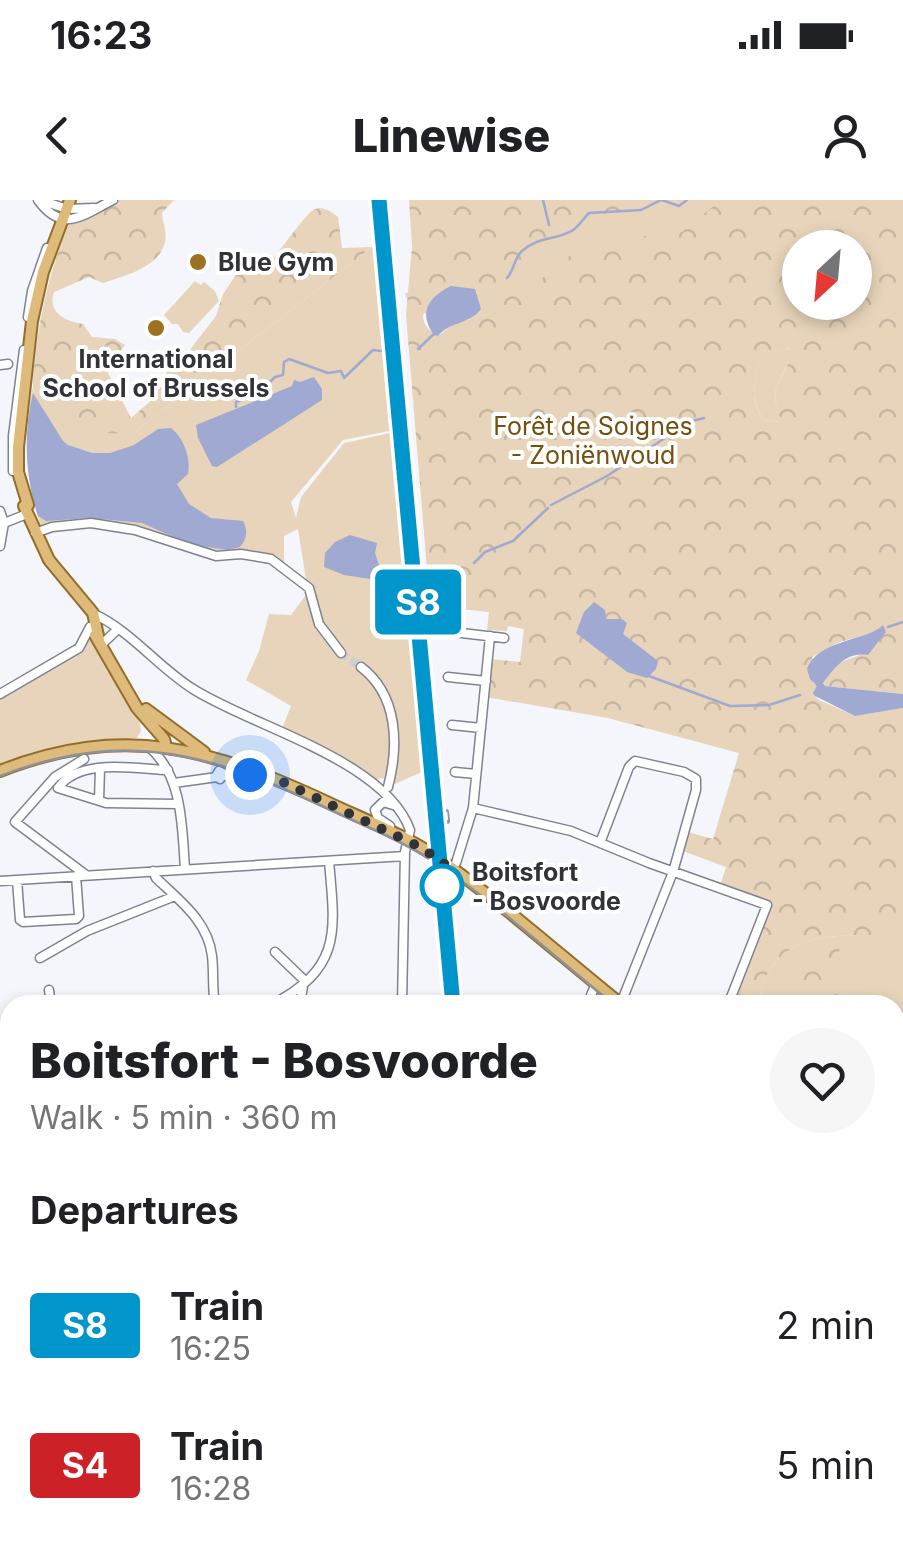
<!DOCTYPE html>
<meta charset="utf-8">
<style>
:root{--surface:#fff;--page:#f6f6f6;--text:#202124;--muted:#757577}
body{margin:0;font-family:Inter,sans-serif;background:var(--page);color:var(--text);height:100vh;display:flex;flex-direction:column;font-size:38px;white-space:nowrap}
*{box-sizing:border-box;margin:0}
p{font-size:32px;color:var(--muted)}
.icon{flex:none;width:55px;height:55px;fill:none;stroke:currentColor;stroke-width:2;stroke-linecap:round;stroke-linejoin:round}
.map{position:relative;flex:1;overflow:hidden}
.drawer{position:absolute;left:0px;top:795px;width:905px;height:560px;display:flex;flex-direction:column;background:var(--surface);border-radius:30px 30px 0 0;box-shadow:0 5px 15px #0003}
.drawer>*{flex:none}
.badge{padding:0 20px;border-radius:8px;font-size:35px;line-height:65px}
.needle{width:65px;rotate:206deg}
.tools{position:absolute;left:782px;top:30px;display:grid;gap:20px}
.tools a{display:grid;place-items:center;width:90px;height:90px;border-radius:50%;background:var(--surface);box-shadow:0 5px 15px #0003;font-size:50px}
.you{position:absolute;width:50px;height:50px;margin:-25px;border:8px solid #fff;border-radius:50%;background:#1a73e8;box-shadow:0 0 0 15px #1a73e833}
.map>.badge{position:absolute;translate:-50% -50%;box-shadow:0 0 0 5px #fff}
h2{padding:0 30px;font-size:38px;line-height:90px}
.round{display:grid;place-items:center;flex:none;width:105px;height:105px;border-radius:52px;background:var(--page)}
.head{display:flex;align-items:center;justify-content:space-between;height:170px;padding:0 30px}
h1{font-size:48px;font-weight:800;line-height:75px}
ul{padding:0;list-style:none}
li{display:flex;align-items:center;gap:30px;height:140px;padding:0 30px}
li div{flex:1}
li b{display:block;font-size:38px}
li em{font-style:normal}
li .badge{min-width:110px;font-weight:700;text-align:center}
.status{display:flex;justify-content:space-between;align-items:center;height:70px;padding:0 50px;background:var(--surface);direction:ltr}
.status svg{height:28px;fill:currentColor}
header{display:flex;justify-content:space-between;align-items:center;height:130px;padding:0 30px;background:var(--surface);font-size:45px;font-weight:800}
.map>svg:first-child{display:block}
</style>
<div class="status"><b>16:23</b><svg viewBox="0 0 49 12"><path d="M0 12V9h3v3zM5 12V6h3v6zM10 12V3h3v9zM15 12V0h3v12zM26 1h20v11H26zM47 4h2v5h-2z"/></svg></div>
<header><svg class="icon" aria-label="back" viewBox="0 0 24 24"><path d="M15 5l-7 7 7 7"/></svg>Linewise<svg class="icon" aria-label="person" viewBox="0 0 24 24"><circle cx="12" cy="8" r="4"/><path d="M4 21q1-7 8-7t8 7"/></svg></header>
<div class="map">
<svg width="903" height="1355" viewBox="0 0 903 1355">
<defs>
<pattern id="forest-crowns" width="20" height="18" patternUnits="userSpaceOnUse" patternTransform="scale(2.5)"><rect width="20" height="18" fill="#e7d4ba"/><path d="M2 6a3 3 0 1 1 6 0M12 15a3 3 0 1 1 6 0" fill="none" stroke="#c7b6a1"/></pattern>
</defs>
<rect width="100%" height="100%" fill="#f4f6fc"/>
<path fill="#e7d4ba" d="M565 0H754L556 98 420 114 406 97 405 94Z
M372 47 379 48 384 68 399 229 343 240 291 302 296 318 301 297 344 243 399 231 426 570 395 584 382 578 376 580 282 529 291 506 246 480 259 451 269 414 291 415 308 392 298 329 284 336V366L271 357 221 354 94 322 42 329C24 281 26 238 32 188L43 206 133 233Z
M195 81 201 85 204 82 215 91 219 101 189 133 183 132 178 124H172L164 115Z
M790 148C791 165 781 173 776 189 773 200 779 211 781 222L763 220C749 195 754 183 762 154Z
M89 436 139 519 141 531 137 538C90 544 46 550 0 564V498L81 453Z
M903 735V938H895V805H758C770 725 841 736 903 735Z"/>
<path fill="url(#forest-crowns)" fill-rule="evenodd" d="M116 0H174L162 13C162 19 164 23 165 29 171 64 128 75 103 83L89 77 54 92C47 113 66 121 83 124L92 137 115 139 125 145 107 171 131 218 153 199 174 159 189 151 216 116 223 94 238 72 247 67 262 72C273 61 307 11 315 9 324 6 332 12 338 17L342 48 372 47 133 233C99 235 47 230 34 191 31 182 34 170 35 160 40 112 50 70 68 26Z
M409 0H903V494L825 486 823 482 835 464 868 452 878 431 840 442 812 457 813 483 818 486 815 496 819 500 855 516 903 508V735C841 736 770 725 758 805H722L763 706 719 689 726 667 683 651 688 632 713 639 739 553 608 518 486 497 490 459 520 462 524 429 508 426 507 431 487 430 489 412 430 406 406 115 412 46ZM662 2 716 4 682 32 648 35 616 43 607 40 583 43 554 71 520 91 510 76 522 66 539 44H553L569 29 589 17ZM800 48H855V102H800ZM459 86 465 89 469 119 452 125 438 136C404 116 436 93 459 86ZM789 148C792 165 781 173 776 189 773 200 779 211 781 222L763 220C749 196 754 183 762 155ZM606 419H622V434L657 461 627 472 577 433Z
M841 748C828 766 845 787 835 805H801L790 791 778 787C792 763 813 749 841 748Z"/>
<path fill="#9fa9d1" d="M451 86 475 89 481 109C470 124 449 122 438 136L434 135C418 113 428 97 451 86Z
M314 177 322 189V200L217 267 212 266 198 238 196 225 292 186 294 180 300 182Z
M33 193 63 241 68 245 92 253H110L134 245 158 229 171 228C184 238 191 258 188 274L177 284 189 304 211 318 243 321C248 331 247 339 240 347L228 350 192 345 142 323 90 318 46 321 38 316C25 277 23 233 33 193Z
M350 335 377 343 375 353 382 374 377 380 344 375 324 367 325 353 335 342Z
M594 402 605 410 606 419H622L627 423 623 434 658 461 656 469 647 478 627 472 576 433 584 412Z
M883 425 886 432 868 455C846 452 836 466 823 483L825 486 903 494V508L855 516 815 496 813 493 817 486 810 479 807 469C816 440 870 440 883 425Z"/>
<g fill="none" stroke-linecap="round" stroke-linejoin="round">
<path stroke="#9fa9d1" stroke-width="2.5" d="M543 0 549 25
M662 0 679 6 687 0
M507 78C515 69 514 58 522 51 538 36 559 40 573 30 579 26 583 19 589 13L641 10 661 0
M418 149 436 132
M236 207V202L259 193 275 177 283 175 284 162 289 159 328 173 341 171 344 178 373 150 381 151
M551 305 607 276 665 238 677 225 704 218
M474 363 485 352 513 341 548 308
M888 427 903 422
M649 476 730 506 769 505 800 495"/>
<path stroke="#cdcfd5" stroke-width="8" stroke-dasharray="8 4" stroke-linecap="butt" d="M341 453 361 467"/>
<g stroke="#7f8391" stroke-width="11">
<path id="minor" d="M38 0C63 35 84 14 113 0
M40 0 67 9 94 8
M28 117 32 91 47 48
M0 165 8 164
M13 271V236L24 150
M0 311 4 323 0 346
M4 323 27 314
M35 333 52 327 91 323 135 330 216 356 241 354 271 359 309 388 319 424 341 453
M94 414C131 431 158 467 193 489 253 527 385 560 410 630L405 652 402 805
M453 432 504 438
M101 445 118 429
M361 467C398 495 399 545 388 587
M448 477 486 481
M0 494 79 448 90 427
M452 525 481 528
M149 547C183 576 182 627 185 669
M84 559 55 577 15 622 86 675
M168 570C136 569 80 557 58 588L106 603 178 604
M219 571 223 573 220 579 216 576Z
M455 572 476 574
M223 576 259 575
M174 583 217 577
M99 601 100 568
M473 608 571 631 649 663 767 705 728 805
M390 626 378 618 375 610 383 602 393 605
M600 643 629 567 635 561 684 572 696 579V590L673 672 623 798
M456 663 473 608 490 436
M153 671 156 678C179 700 208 721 212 756 214 772 212 789 215 805
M17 680 20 720 23 722 76 719 79 716 76 676
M0 681 405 656
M275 752 304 780 300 805
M40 758 87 731 175 696
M596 784 591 795 596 805
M49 790 51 805
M271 805C343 768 335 731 329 661
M0 868 10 876
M0 887 10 885
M0 913 10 905
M0 946 10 944
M0 975 10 974
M0 1002 10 1000
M0 1041 10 1039
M0 1072 10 1082
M0 1158 10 1170
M0 1188 10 1182
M895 1272 903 1268
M113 1345 118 1355
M520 1345 544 1355
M854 1345 859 1355
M702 1350 771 1349 786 1355
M144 1351 163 1345
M59 1355 60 1345
M250 1355 251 1345
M336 1355 338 1345
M475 1355 478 1345
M603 1355 633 1345"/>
</g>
<g stroke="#936e29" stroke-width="14">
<path id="major" d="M24 306 49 360 93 413 99 440
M25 308 28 305 18 272V247L32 121 43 72 70 0
M95 435 137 508 164 539 166 547
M146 509 204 552
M0 571C125 522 213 549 329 603 365 620 405 635 438 658 502 703 561 756 622 805
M895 1032 903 1046
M895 1049 903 1064"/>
</g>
<use href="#minor" stroke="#fff" stroke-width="8"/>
<use href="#major" stroke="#debb7a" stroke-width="10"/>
<path stroke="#909298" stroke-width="2.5" d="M0 576C130 526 216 556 335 612 367 627 400 640 430 659 495 702 554 756 614 805
M851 1345 856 1355"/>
<g stroke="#909298" stroke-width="6">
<path id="rail" d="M379 0 419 426
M446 612 447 621
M405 1355 406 1345
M890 1355 903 1344"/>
</g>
<use href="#rail" stroke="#fff" stroke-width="2.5" stroke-dasharray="8" stroke-linecap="butt"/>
</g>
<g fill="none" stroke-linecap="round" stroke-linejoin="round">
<g stroke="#fff" stroke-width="22">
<path id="line" d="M379 0 453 805"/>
</g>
<use href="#line" stroke="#0096cb" stroke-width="15"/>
<path stroke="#313339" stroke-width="10" stroke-dasharray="0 18" d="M250 575 266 574 422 648 457 673 442 686"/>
</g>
<g fill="#9e7122" stroke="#fff" stroke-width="4">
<circle cx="198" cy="62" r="10"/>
<circle cx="156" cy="128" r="10"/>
</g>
<circle fill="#fff" stroke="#0096cb" stroke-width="5" cx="442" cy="686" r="20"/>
<g text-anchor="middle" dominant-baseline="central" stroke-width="8" stroke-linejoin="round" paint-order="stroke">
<g font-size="25" font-weight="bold" fill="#313339" stroke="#fff" text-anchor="start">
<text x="218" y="62">Blue Gym</text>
<text x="156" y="159" text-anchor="middle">International<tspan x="156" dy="29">School of Brussels</tspan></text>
</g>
<g font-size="25" fill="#74500f" stroke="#fff">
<text x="593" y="226">Forêt de Soignes<tspan x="593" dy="29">- Zoniënwoud</tspan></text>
</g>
<g font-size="25" font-weight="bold" fill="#313339" stroke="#fff" text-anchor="start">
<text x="472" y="672">Boitsfort<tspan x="472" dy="29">- Bosvoorde</tspan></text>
</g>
</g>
</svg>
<div class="tools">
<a><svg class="needle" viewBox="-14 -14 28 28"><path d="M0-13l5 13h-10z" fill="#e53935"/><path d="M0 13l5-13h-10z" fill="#757577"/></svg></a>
</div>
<div class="you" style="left:250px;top:575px"></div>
<b class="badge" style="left:418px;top:402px;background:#0096cb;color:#fff">S8</b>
<section class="drawer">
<div class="head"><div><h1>Boitsfort - Bosvoorde</h1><p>Walk · 5 min · 360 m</p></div><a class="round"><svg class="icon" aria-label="heart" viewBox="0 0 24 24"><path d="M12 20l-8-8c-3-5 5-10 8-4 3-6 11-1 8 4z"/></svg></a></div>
<h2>Departures</h2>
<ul>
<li><span class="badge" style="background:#0096cb;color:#fff">S8</span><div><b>Train</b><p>16:25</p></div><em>2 min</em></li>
<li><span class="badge" style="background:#cb2127;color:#fff">S4</span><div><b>Train</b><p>16:28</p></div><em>5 min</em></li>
</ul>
</section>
</div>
